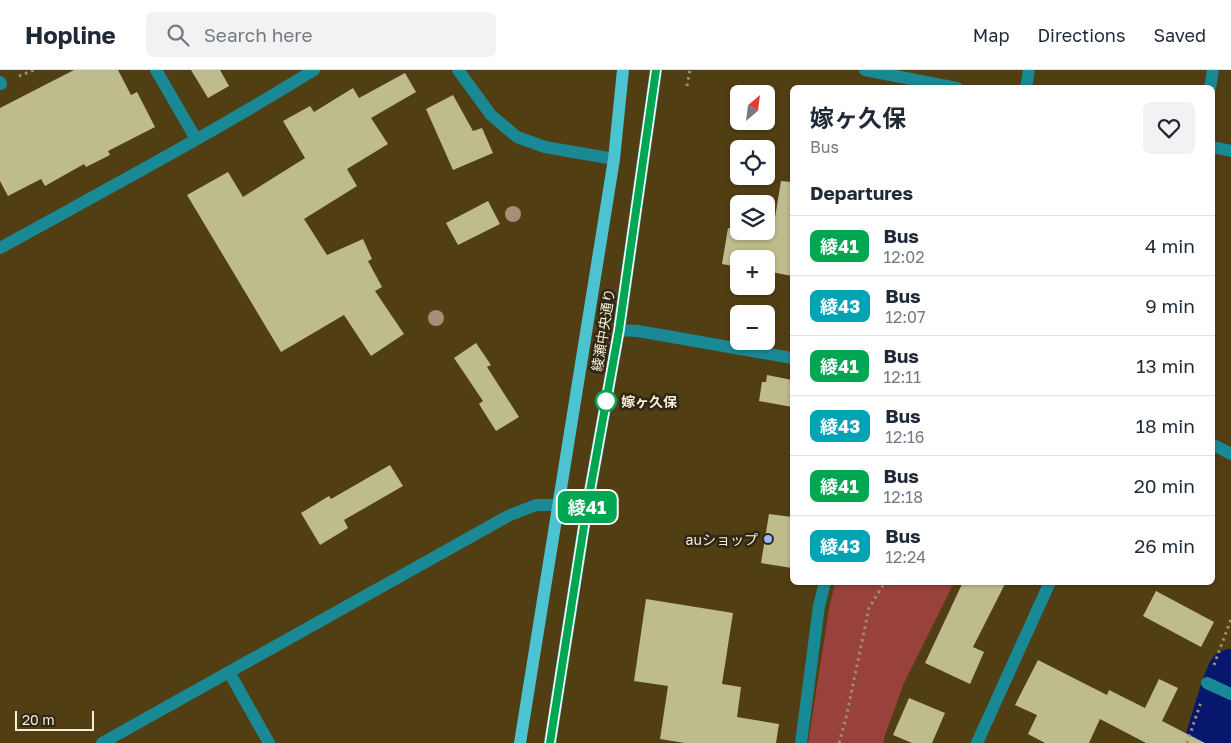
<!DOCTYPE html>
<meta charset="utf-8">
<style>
:root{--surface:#fff;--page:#f2f2f3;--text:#1f2937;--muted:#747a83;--line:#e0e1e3}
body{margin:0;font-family:"Golos Text","Noto Sans JP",sans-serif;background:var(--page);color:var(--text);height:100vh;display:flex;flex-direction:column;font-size:19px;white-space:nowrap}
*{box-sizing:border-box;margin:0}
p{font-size:16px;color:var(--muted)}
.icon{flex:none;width:28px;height:28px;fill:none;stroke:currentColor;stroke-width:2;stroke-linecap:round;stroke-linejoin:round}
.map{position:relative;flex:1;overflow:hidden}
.details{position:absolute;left:790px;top:15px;width:425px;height:500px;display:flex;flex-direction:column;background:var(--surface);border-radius:8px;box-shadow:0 1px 4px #0004}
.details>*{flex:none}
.badge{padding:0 10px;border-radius:8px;font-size:18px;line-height:32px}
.needle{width:32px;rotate:28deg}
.tools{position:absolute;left:730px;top:15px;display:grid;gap:10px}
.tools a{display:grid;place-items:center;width:45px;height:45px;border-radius:8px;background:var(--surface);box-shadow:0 1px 4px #0004;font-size:25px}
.scale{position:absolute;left:15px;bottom:12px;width:79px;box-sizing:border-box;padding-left:5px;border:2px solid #f8eed6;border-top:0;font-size:14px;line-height:18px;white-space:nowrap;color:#f8eed6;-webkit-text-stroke:4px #2f2715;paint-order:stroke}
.map>.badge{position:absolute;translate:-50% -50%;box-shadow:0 0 0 2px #fff}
h2{padding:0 20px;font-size:19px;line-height:45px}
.round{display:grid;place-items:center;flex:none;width:52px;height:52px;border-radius:8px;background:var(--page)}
.overview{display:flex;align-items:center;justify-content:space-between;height:85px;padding:0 20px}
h1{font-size:24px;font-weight:700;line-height:38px}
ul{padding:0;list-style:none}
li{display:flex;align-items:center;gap:15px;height:60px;padding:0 20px;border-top:1px solid var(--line)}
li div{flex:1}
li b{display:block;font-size:19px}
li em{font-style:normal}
li .badge{min-width:55px;font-weight:700;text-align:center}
header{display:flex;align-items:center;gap:30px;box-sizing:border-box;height:70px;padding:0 25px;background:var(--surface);border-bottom:1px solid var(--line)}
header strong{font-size:24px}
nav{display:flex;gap:28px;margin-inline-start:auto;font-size:18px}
.search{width:350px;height:45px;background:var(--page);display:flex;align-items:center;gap:12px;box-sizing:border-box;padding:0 18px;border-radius:8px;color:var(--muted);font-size:19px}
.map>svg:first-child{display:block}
</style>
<header>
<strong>Hopline</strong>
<div class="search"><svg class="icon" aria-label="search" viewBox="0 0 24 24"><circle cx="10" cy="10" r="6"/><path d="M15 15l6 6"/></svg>Search here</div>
<nav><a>Map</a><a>Directions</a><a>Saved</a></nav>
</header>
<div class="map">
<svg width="1231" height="673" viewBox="0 0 1231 673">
<rect width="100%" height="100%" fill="#513f13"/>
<path fill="#99413c" d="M835 513H954L904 613 885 665 883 673H808L829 539Z"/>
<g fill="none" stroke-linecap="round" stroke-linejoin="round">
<path stroke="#07176e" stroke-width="48" d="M1208 673 1224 621 1231 603"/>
</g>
<path fill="#bebc8c" d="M74 0H118L131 25 137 22 155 57 108 81 110 85 86 97 84 94 45 116 41 109 8 126 0 111V38Z
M191 0H220L229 16 208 28Z
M405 3 416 22 371 48 388 74 347 99 357 116 304 149 327 185 363 169 372 189 368 191 382 217 375 221 404 264 371 286 344 245 281 282 187 125 228 102 243 127 305 88 283 51 310 36 314 42 353 18 359 28Z
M453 25 473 61 482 58 493 83 453 100 426 39Z
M781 111 792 112V206L766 201V189H739V197L722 194 728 158 739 159V161H750L772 165Z
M488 131 500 154 458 175 446 153Z
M476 273 491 295 487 297 519 347 496 361 479 334 483 331 454 288Z
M767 305 792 310V337L759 331 762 312H766Z
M390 395 403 416 344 450 348 458 320 475 301 443 329 426 331 429Z
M769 444 792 447V498L761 493Z
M963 512H1006L973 577 984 582 970 614 925 593Z
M1156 521 1214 552 1201 577 1143 546Z
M646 529 733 543 722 614 741 617 737 647 779 654 776 673H685L660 669 668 616 634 611Z
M1038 590 1107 625 1109 620 1145 638 1159 609 1178 618 1162 651 1205 673H1146L1100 649 1089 673H1045L1028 664 1037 645 1015 635Z
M909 628 945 643 932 673H912L893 665Z"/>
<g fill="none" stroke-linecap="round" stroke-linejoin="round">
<path stroke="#9e906d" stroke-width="3" stroke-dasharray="2.5 4" stroke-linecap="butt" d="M19 6 34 0
M687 16 690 0
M1214 595 1231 549
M839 673 846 648 869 538 885 512
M1187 673 1201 632"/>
<path stroke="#198995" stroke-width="12" d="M156 0 196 69
M458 0 491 45 517 67 545 77 614 89
M865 0 957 18
M0 12 1 14H0
M1026 18 1029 0
M1210 18 1213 0
M1212 77 1231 81
M0 178C105 120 212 63 314 0
M619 260 638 261 792 288
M1212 374 1231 384
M229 602 269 673
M1207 613 1231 624
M102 673 508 446 536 435H558
M801 673 819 536 825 512
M977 673 1050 512"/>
<path stroke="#4cc3d1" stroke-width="12" d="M520 673 614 89 623 0
M550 673 586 443 619 260 656 0"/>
</g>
<g fill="#a78e78">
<circle cx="513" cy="144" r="8"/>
<circle cx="436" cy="248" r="8"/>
</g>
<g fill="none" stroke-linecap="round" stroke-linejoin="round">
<g stroke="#fff" stroke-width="11">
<path id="line" d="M550 673 586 443 619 260 656 0"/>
</g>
<use href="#line" stroke="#00a651" stroke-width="8"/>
</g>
<circle fill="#fff" stroke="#00a651" stroke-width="2.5" cx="606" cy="331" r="10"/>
<circle fill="#97b6fd" stroke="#2f2715" stroke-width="2" cx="768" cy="469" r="5"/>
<g text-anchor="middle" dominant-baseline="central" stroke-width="5" stroke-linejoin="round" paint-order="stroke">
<g font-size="14" fill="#f8eed6" stroke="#2f2715">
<text transform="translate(603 260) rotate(-81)">綾瀬中央通り</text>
</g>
<g font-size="14" font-weight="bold" fill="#f8eed6" stroke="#2f2715" text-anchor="start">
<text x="621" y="331">嫁ヶ久保</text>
</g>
<g font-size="14" fill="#f8eed6" stroke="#2f2715" text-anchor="end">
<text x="758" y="469">auショップ</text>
</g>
</g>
</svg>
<div class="tools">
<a><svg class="needle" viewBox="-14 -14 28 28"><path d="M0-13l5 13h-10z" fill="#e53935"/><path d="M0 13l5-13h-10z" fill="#747a83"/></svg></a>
<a><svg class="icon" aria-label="locate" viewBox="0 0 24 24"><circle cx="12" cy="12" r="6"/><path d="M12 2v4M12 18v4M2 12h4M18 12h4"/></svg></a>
<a><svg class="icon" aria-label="layers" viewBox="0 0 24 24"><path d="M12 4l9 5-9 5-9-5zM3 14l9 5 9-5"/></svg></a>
<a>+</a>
<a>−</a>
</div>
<div class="scale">20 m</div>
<b class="badge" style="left:587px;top:437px;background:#00a651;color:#fff">綾41</b>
<section class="details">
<div class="overview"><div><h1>嫁ヶ久保</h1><p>Bus</p></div><a class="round"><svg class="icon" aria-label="heart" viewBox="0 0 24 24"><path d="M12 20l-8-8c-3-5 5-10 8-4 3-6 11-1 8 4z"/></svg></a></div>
<h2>Departures</h2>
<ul>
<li><span class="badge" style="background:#00a651;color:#fff">綾41</span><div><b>Bus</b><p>12:02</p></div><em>4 min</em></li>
<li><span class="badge" style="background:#00a3b4;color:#fff">綾43</span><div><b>Bus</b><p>12:07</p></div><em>9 min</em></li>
<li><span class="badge" style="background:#00a651;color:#fff">綾41</span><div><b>Bus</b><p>12:11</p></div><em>13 min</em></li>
<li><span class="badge" style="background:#00a3b4;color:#fff">綾43</span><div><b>Bus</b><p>12:16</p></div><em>18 min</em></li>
<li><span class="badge" style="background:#00a651;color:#fff">綾41</span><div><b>Bus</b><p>12:18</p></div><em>20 min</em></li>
<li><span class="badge" style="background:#00a3b4;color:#fff">綾43</span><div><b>Bus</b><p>12:24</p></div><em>26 min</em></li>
</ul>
</section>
</div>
